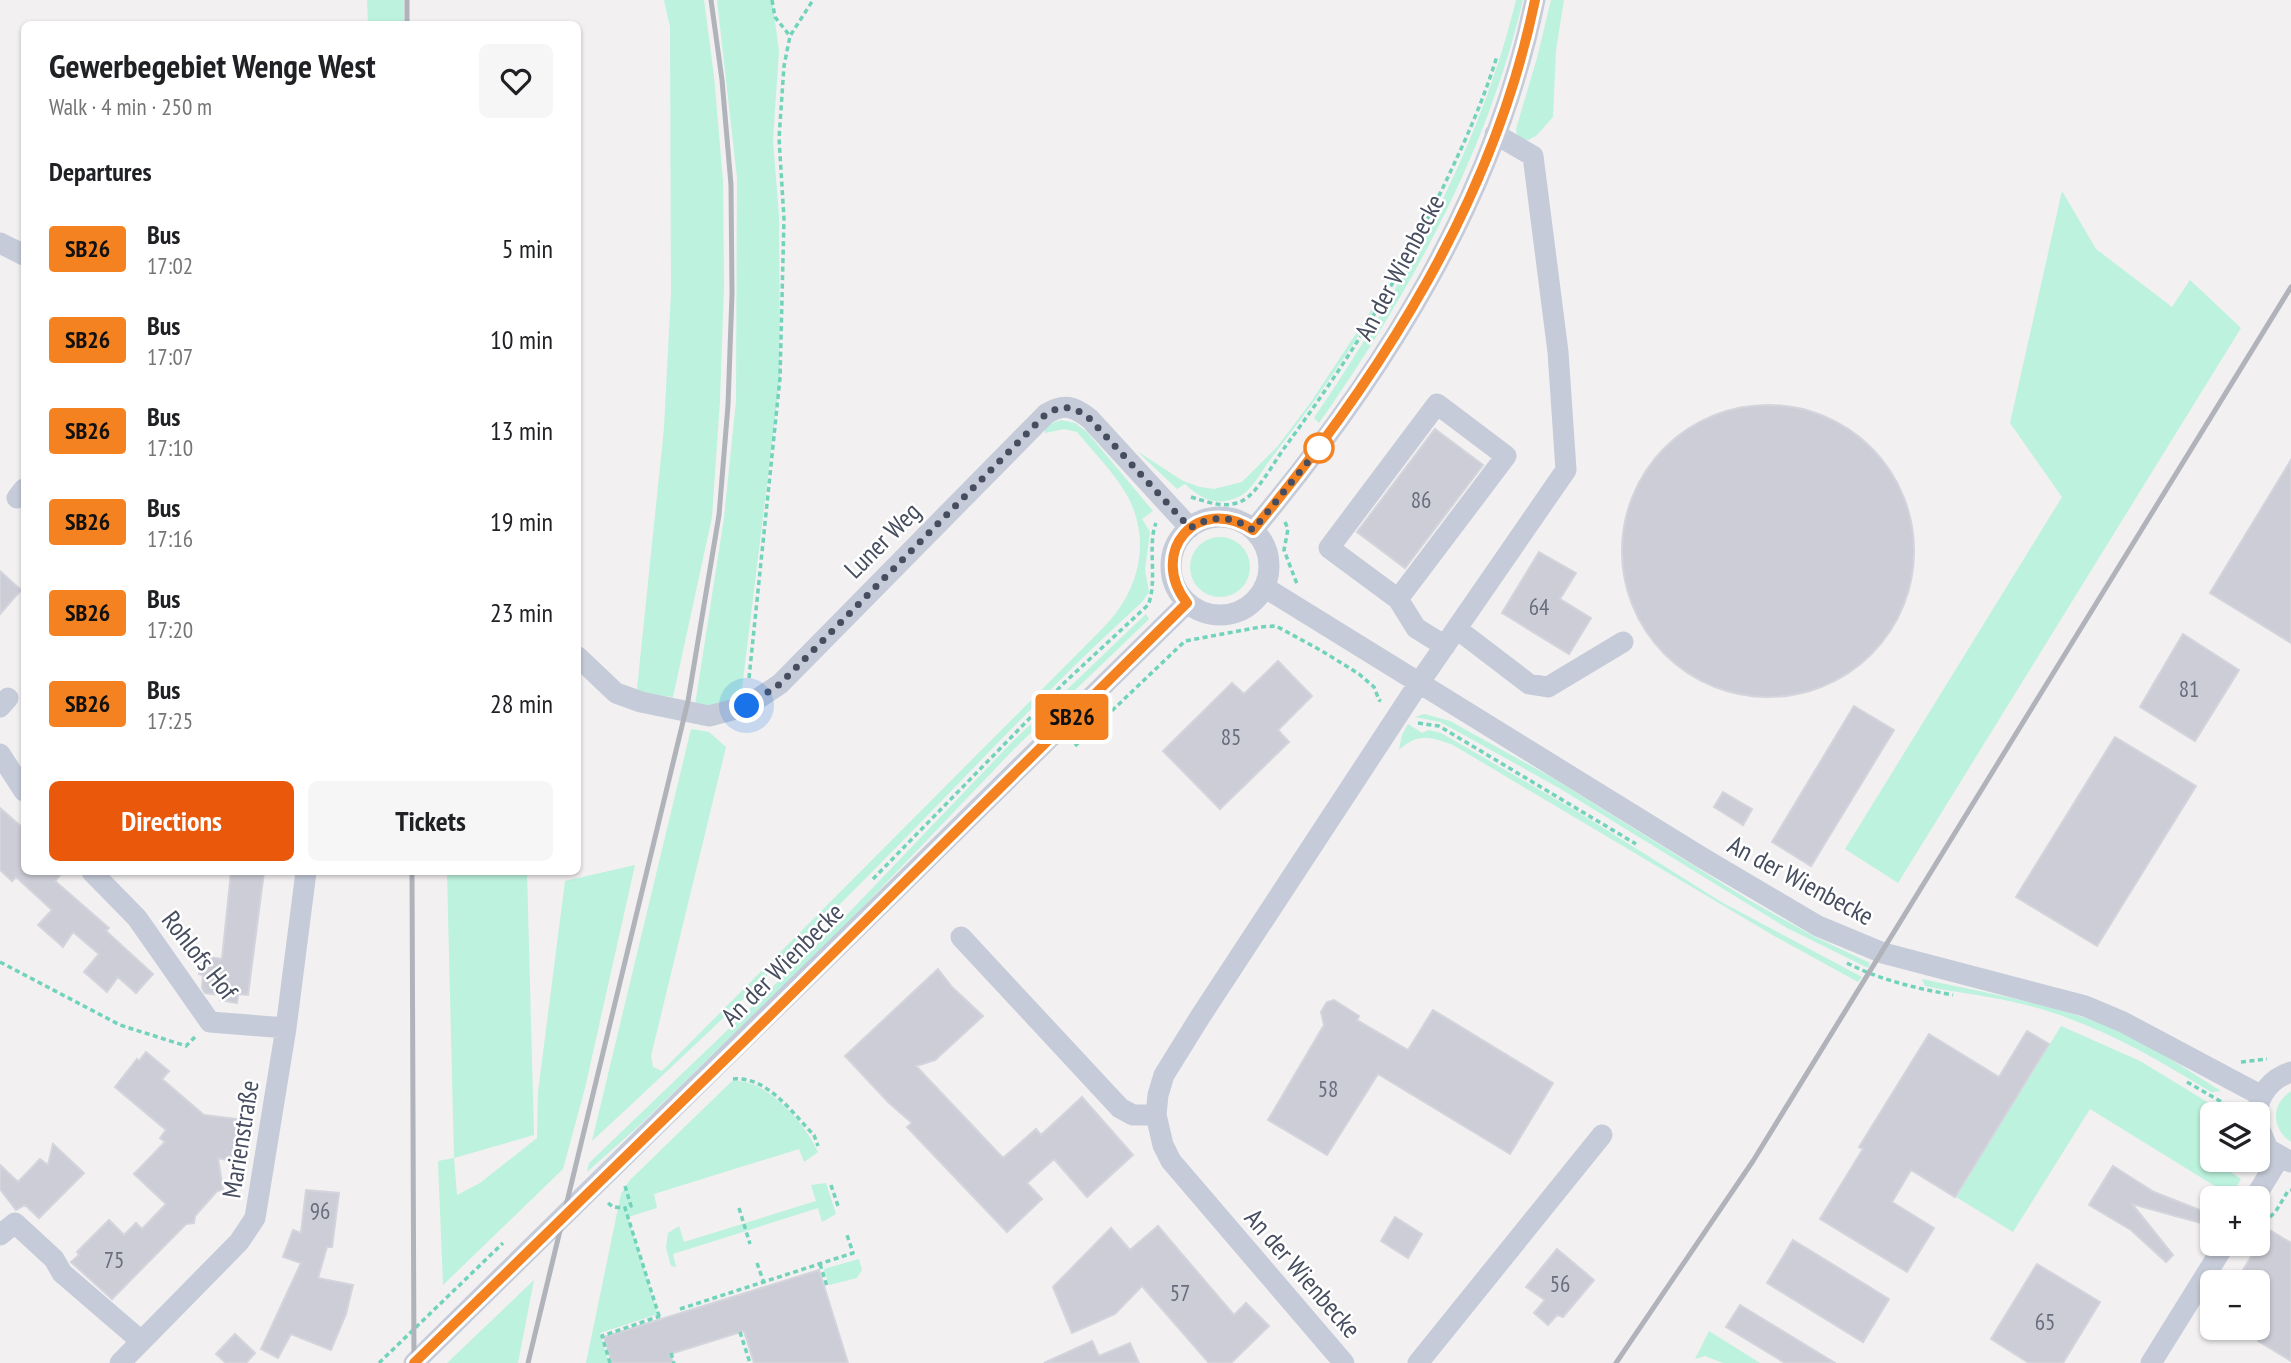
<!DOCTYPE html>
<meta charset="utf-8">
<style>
:root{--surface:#fff;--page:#f6f6f6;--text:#202124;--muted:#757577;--accent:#ea580c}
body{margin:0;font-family:"PT Sans Narrow",sans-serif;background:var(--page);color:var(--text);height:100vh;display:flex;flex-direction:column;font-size:26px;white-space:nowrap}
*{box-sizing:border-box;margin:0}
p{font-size:23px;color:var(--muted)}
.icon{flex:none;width:38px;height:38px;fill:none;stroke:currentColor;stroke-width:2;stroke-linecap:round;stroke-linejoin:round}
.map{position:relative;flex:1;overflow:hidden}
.details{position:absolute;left:21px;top:21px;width:560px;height:854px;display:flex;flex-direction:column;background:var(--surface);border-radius:10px;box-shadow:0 2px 5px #0004}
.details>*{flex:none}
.badge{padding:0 14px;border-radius:5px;font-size:24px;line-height:46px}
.fabs{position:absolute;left:2200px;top:1102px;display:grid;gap:14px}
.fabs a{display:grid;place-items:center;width:70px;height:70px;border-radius:10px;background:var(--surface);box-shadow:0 2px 5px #0004;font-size:35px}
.you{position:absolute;width:35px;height:35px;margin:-18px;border:5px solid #fff;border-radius:50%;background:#1a73e8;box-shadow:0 0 0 10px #1a73e833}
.map>.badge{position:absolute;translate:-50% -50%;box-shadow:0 0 0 4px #fff}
h2{padding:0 28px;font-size:26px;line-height:63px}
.round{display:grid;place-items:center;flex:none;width:74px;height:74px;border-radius:10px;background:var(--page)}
.head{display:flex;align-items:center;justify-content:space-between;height:119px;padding:0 28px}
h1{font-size:33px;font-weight:800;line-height:52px}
.primary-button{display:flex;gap:14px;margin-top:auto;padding:14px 28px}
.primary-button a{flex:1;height:80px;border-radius:10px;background:var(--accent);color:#fff;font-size:28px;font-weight:800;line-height:80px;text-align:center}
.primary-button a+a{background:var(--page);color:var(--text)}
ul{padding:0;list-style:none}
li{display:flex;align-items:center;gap:21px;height:91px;padding:0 28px}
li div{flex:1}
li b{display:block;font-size:26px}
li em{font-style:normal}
li .badge{min-width:77px;font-weight:700;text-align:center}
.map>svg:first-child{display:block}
</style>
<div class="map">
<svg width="2291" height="1363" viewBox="0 0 2291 1363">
<rect width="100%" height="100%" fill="#f2f0f0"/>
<path fill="#bcf2de" d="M367 0H404V24H368Z
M664 0H704L714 76 723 181 724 286 720 400 712 517 673 697 647 694 637 689 664 428 671 292 670 27Z
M717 0H772L779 50 773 140 779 217 780 378 742 688 736 698 704 709 695 705 724 518 736 401 737 178Z
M1516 0H1523C1487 153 1409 295 1319 423L1314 418C1401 289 1479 152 1516 0Z
M1551 0H1564L1556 50 1553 117 1536 136 1524 142 1517 137 1516 129 1537 58Z
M2062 191 2096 249 2172 307 2190 280 2241 328 1898 883 1845 849 2062 497 2010 423Z
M1374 306 1376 307C1344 361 1308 411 1269 461 1261 472 1251 492 1238 497 1216 507 1201 499 1185 484L1177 489 1137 451 1183 481 1200 487 1214 489 1242 482 1277 447 1311 402Z
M1061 420 1075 423 1087 432 1153 511 1142 519 1150 532 1145 570 1149 592 1142 602C1045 690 958 786 865 879 775 970 684 1056 592 1141L691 729 709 732 726 747 651 1056 653 1067 662 1071 1104 627C1138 592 1152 543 1128 497 1115 473 1094 453 1077 432L1064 429 1045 433 1044 426Z
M1190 567a30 30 0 1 1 60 0a30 30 0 1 1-60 0Z
M1146 614 1149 619 1015 748 841 930 642 1123 587 1172 589 1163 838 924 1012 742Z
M1424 714 1450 721 1551 777 1749 900 1815 937 1870 963 1868 968 1787 928 1559 788 1464 735 1440 722 1415 717Z
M1408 724 1422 733 1429 730 1441 733 1578 812 1723 903 1862 977 1858 982 1776 937 1453 745C1432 737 1418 732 1399 750L1402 735Z
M635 865 585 1088 563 1169 443 1285 438 1161 454 1158 447 872H527L534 1135 454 1158 457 1195 480 1183 537 1138 538 1092 565 881Z
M1922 979C1994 995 2067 1005 2134 1038 2164 1054 2192 1073 2221 1091L2211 1092C2150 1055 2096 1023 2026 1005 1993 996 1958 993 1925 986Z
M2061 1026 2140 1061 2227 1114 2212 1115V1160H2238L2232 1173 2241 1179 2231 1196 2090 1109 2013 1232 1956 1197Z
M732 1081C766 1078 805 1123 818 1152L804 1162 799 1149 654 1194 657 1208 628 1217 658 1314 600 1333 609 1363H586L621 1194 630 1180Z
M2291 1091V1142C2272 1129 2270 1105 2291 1091Z
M826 1183 836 1214 822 1222 818 1208 673 1254 676 1267 671 1266 666 1248 668 1233 679 1226 684 1242 816 1201 811 1185Z
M859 1259 862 1270 857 1278 829 1285 824 1269Z
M534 1280 518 1363H447Z
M1709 1331 1760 1363H1723L1705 1356 1695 1359Z"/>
<path fill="#cccdd6" stroke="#d3d4dc" stroke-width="2" d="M1622 551a146 146 0 1 1 292 0a146 146 0 1 1-292 0Z
M1435 429 1483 465 1405 568 1357 532Z
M2291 460V643L2210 593Z
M1539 552 1576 573 1560 599 1591 618 1569 654 1502 613Z
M0 571 21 590 0 614Z
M2183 634 2239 670 2195 741 2140 707Z
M1278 661 1312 696 1278 730 1289 742 1220 809 1163 751 1232 683 1244 694Z
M1854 706 1894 730 1811 866 1772 842Z
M2115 737 2196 786 2097 946 2016 897Z
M1723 792 1752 809 1743 825 1714 807Z
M0 808 24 829V872H63L55 881 109 928 106 931 153 974 136 993 118 977 107 992 84 972 99 954 73 932 63 947 38 925 52 910 16 877 12 881 0 870Z
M231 872H264L248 995 238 994 237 1003 220 1000 221 995 205 993 202 988 203 975 199 974 201 956 222 959Z
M938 969 952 987 983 1016 935 1060 916 1066 1003 1158 1036 1129 1041 1135 1082 1097 1133 1155 1087 1197 1054 1159 1027 1183 1042 1199 1007 1232 907 1127 912 1123 889 1103 845 1056Z
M1334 1000 1359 1016 1357 1020 1408 1050 1433 1010 1553 1083 1510 1154 1378 1074 1327 1155 1268 1120 1324 1025 1321 1012 1327 1002Z
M2027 1031 2049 1044 1955 1197 1911 1170 1892 1202 1934 1228 1907 1272 1820 1219 1863 1149 1859 1147 1929 1034 1999 1077Z
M146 1052 169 1071 162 1079 204 1115 246 1120 240 1163 218 1158 223 1190 217 1191 195 1216 194 1223 186 1224 112 1299 71 1262 79 1255 77 1252 109 1220 124 1235 136 1223 142 1229 166 1204 134 1174 165 1142 160 1138 166 1130 115 1087 137 1059 139 1061Z
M53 1144 84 1173 39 1218 25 1205 16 1210 0 1189V1165L18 1182 40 1159 48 1165Z
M2113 1166 2154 1192 2205 1212 2201 1223 2132 1204 2173 1255 2166 1262 2131 1230 2089 1205Z
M306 1190 339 1193 332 1247H327L318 1278 353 1285 346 1314 331 1350 291 1334 278 1358 261 1349 301 1263 283 1257 293 1230 301 1233Z
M1395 1217 1422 1234 1408 1258 1381 1241Z
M1158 1226 1234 1315 1246 1303 1269 1326 1231 1363H1209L1142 1286 1115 1314 1072 1333 1053 1287 1111 1228 1130 1250Z
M2268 1229 2291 1243V1361L2258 1341V1283H2235Z
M1793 1240 1889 1299 1863 1342 1767 1283Z
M1557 1249 1594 1280 1563 1317 1557 1315 1548 1325 1534 1313 1545 1300 1526 1287Z
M2037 1264 2100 1302 2063 1363H2029L1991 1339Z
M819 1270 848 1363H754L744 1331 670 1354 673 1363H612L604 1337Z
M1740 1305 1835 1363H1785L1726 1327Z
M235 1334 255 1353 246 1363H226L216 1354Z
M1092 1341 1099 1356 1130 1343 1139 1363H1044Z"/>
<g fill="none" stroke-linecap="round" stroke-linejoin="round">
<path stroke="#71d3ba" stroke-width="3.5" stroke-dasharray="5 3.5" stroke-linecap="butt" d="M772 0 775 17 790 36
M1191 497C1208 502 1224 509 1242 501 1257 494 1274 462 1285 447 1347 363 1402 274 1447 179 1466 139 1484 99 1497 56
M1285 522 1288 529 1284 550 1297 584
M749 678 780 378 784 219 779 138 784 66 790 36 813 0
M1418 723 1439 726 1636 844
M1075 746 1185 641 1260 627 1276 626 1322 651 1359 674 1374 687 1379 700 1381 701
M873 879 1065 682 1148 605C1158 582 1147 545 1156 523
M0 962 120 1025 186 1046 195 1037
M1847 963C1880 980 1915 988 1953 995
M2241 1062 2267 1059
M733 1079C768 1076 792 1113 814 1135L818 1146
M2187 1082 2220 1101 2233 1115
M2244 1160 2242 1168 2248 1172
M831 1185 839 1209
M625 1186 631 1206 625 1208 660 1319
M608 1203 613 1207 625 1208
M739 1208 750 1244
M2258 1229 2276 1211 2288 1191 2291 1190
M757 1263 765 1286
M820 1264 827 1286
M680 1309 853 1253 847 1235
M740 1332 750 1363
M671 1353 674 1363
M379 1363 503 1243
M610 1363 602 1336 660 1316"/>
<path stroke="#c5cbd8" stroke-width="21" d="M0 243 24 255
M17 498 24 489
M1171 566a49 49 0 1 1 98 0a49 49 0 1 1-98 0Z
M1253 530C1382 376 1494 200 1535 0
M1264 587 1701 857 1818 926 1883 953 2085 1006 2123 1022 2262 1096
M1398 599 1506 456 1437 404 1329 548 1398 599 1416 628 1445 646
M1457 629 1529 684 1548 687 1623 642
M578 657 616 693 641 702 709 716 747 706 780 684 1046 414C1064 403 1074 406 1090 419L1190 528
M0 707 8 698
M0 754 24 791
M92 872 137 918 210 1022 286 1028
M961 937 1120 1108 1133 1115H1156
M2257 1115C2258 1094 2272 1078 2291 1072
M2258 1125 2268 1149 2291 1162
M2254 1199 2279 1158
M0 1235 15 1223 54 1259 62 1273 141 1341
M120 1363 239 1242 255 1218 286 1028 306 872
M414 1363 1187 603
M1344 1363 1171 1161 1163 1145 1156 1115 1158 1095 1164 1075 1200 1017 1419 683 1566 470 1558 352 1533 156 1495 134
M1418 1363 1602 1135
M2151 1363 2225 1244"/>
<path stroke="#b1b3bb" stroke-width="5" d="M407 0V24
M412 872 414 1363
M528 1363 688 701 719 515 728 405 732 294 731 185 722 80 711 0
M1616 1363 1753 1161 2291 287"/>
</g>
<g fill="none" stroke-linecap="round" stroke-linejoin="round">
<g stroke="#fff" stroke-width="16">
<path id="line" d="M414 1363 742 1043 1187 603C1147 552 1198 493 1253 530 1382 375 1494 200 1535 0"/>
</g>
<use href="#line" stroke="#f58220" stroke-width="10"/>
<path stroke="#464d5f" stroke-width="7" stroke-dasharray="0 12.6" d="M747 706 780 684 1046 414C1064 404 1074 406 1090 419L1190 528C1212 515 1231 515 1253 530L1319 448"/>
</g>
<circle fill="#fff" stroke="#f58220" stroke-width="3.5" cx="1319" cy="448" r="14"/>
<g text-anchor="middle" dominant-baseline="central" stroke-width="5" stroke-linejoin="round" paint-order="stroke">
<g font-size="23" fill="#686d7d">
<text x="1421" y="499">86</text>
<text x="1539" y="606">64</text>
<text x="2189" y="688">81</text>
<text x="1231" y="736">85</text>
<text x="1328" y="1088">58</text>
<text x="320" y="1210">96</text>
<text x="114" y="1259">75</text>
<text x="1560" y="1283">56</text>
<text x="1180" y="1292">57</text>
<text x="2045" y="1321">65</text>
</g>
<g font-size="26" fill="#464d5f" stroke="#fff">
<text transform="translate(1399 267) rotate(-62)">An der Wienbecke</text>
<text transform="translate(882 540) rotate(-45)">Luner Weg</text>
<text transform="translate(1801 880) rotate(28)">An der Wienbecke</text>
<text transform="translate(200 955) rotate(52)">Rohlofs Hof</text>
<text transform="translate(782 964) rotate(-45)">An der Wienbecke</text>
<text transform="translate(240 1139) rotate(-81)">Marienstraße</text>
<text transform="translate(1303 1273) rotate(49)">An der Wienbecke</text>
</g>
</g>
</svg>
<div class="fabs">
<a><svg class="icon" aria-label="layers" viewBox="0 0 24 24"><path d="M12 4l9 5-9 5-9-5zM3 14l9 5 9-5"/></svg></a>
<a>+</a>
<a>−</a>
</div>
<div class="you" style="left:747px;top:706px"></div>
<b class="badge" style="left:1072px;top:717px;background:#f58220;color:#111">SB26</b>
<section class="details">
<div class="head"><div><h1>Gewerbegebiet Wenge West</h1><p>Walk · 4 min · 250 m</p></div><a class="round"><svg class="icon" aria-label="heart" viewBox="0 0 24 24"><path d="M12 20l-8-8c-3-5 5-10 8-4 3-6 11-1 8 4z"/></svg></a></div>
<h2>Departures</h2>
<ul>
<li><span class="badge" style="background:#f58220;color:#111">SB26</span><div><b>Bus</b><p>17:02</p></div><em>5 min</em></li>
<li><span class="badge" style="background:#f58220;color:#111">SB26</span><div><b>Bus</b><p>17:07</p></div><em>10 min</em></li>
<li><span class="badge" style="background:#f58220;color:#111">SB26</span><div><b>Bus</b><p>17:10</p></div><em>13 min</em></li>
<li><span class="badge" style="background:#f58220;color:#111">SB26</span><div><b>Bus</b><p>17:16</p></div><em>19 min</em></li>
<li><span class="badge" style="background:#f58220;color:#111">SB26</span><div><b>Bus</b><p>17:20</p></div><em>23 min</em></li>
<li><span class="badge" style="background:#f58220;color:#111">SB26</span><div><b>Bus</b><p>17:25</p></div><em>28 min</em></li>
</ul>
<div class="primary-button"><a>Directions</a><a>Tickets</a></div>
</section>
</div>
